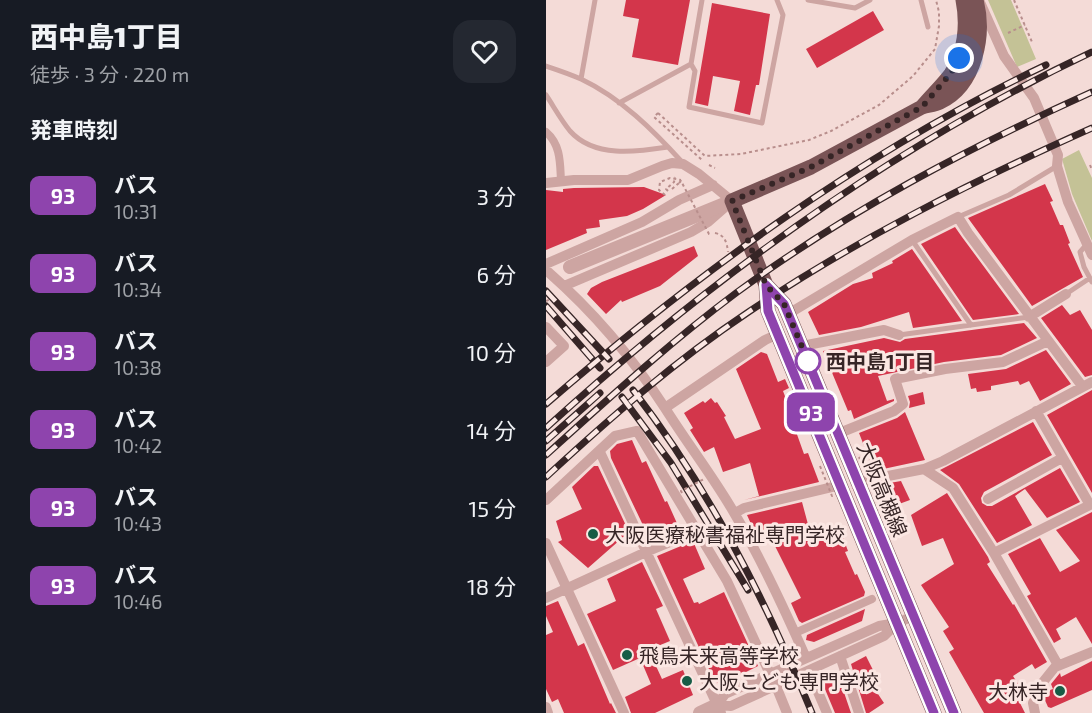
<!DOCTYPE html>
<html lang="ja">
<meta charset="utf-8">
<style>
:root{--surface:#171b24;--page:#242831;--text:#f1f3f6;--muted:#9ea1a6}
body{margin:0;font-family:"Exo 2","Noto Sans JP",sans-serif;background:var(--page);color:var(--text);height:100vh;display:flex;flex-direction:column;font-size:22px;white-space:nowrap}
*{box-sizing:border-box;margin:0}
p{font-size:20px;color:var(--muted)}
.icon{flex:none;width:33px;height:33px;fill:none;stroke:currentColor;stroke-width:2;stroke-linecap:round;stroke-linejoin:round}
.map{position:relative;flex:1;overflow:hidden}
.details{display:flex;flex-direction:column;background:var(--surface);width:546px}
.details>*{flex:none}
.badge{padding:0 12px;border-radius:9px;font-size:21px;line-height:39px}
.you{position:absolute;width:30px;height:30px;margin:-15px;border:4px solid #fff;border-radius:50%;background:#1a73e8;box-shadow:0 0 0 9px #1a73e833}
.map>.badge{position:absolute;translate:-50% -50%;box-shadow:0 0 0 3px #fff}
h2{padding:0 30px;font-size:22px;line-height:54px}
.round{display:grid;place-items:center;flex:none;width:63px;height:63px;border-radius:18px;background:var(--page)}
.head{display:flex;align-items:center;justify-content:space-between;height:102px;padding:0 30px}
h1{font-size:28px;font-weight:800;line-height:45px}
ul{padding:0;list-style:none}
li{display:flex;align-items:center;gap:18px;height:78px;padding:0 30px}
li div{flex:1}
li b{display:block;font-size:22px}
li em{font-style:normal}
li .badge{min-width:66px;font-weight:700;text-align:center}
main{display:flex;flex:1;min-height:0}
.map>svg:first-child{display:block}
</style>
<main>
<section class="details">
<div class="head"><div><h1>西中島1丁目</h1><p>徒歩 · 3 分 · 220 m</p></div><a class="round"><svg class="icon" aria-label="heart" viewBox="0 0 24 24"><path d="M12 20l-8-8c-3-5 5-10 8-4 3-6 11-1 8 4z"/></svg></a></div>
<h2>発車時刻</h2>
<ul>
<li><span class="badge" style="background:#8e44ad;color:#fff">93</span><div><b>バス</b><p>10:31</p></div><em>3 分</em></li>
<li><span class="badge" style="background:#8e44ad;color:#fff">93</span><div><b>バス</b><p>10:34</p></div><em>6 分</em></li>
<li><span class="badge" style="background:#8e44ad;color:#fff">93</span><div><b>バス</b><p>10:38</p></div><em>10 分</em></li>
<li><span class="badge" style="background:#8e44ad;color:#fff">93</span><div><b>バス</b><p>10:42</p></div><em>14 分</em></li>
<li><span class="badge" style="background:#8e44ad;color:#fff">93</span><div><b>バス</b><p>10:43</p></div><em>15 分</em></li>
<li><span class="badge" style="background:#8e44ad;color:#fff">93</span><div><b>バス</b><p>10:46</p></div><em>18 分</em></li>
</ul>
</section>
<div class="map">
<svg width="546" height="713" viewBox="0 0 546 713">
<rect width="100%" height="100%" fill="#f4dbd7"/>
<path fill="#c4c296" d="M442 0H465L490 59 471 67Z
M533 150 546 178V241L526 194 516 159Z"/>
<path fill="#d3364b" d="M80 0H144L132 65 86 57 93 19 77 16Z
M166 3 224 14 213 85H210L204 115 188 111 194 81 167 76 162 106 149 103Z
M327 11 338 30 271 68 260 49Z
M499 184 507 201 504 202 514 225H517L524 243 522 244 537 277 486 306 422 218Z
M98 187 120 195 97 209 81 216 53 220 54 227 40 229 41 233 0 250V190L17 192V189L28 188Z
M409 227 416 237 473 314 427 320 375 244Z
M148 246 152 256 114 286 76 302 75 300 60 314 41 294 45 288 56 282Z
M366 249 416 321 367 328 363 312 315 327 273 335 262 312 307 284 327 278 326 273 347 263 346 261Z
M516 305 524 315 534 310 546 330V375L539 377 495 318Z
M478 323 491 338 455 355 398 362 332 376 341 401 348 399V401L308 419 305 410 302 411 277 351 338 338 354 342 359 339Z
M500 350 525 384 494 401 483 381 474 385 472 381 445 386V390L431 392 430 388 425 389 422 374 460 369Z
M215 352 221 354 232 382 239 379 243 388 237 391 245 412H243L258 454 262 453 273 482 198 500 213 496 204 463 177 472 168 447 158 452 144 430 147 428 138 413 157 401 159 403 165 398 169 403 171 402 180 416 178 417 189 439 215 429 190 369Z
M546 390V493L501 415Z
M377 392 379 404 363 408 364 402 362 396Z
M359 412 379 460 328 471 313 433 351 418Z
M487 422 506 455 438 492 435 498 436 503 441 506H446L514 468 534 502 501 518 479 489 469 496 486 525 451 543 413 484 394 470Z
M86 440 96 463 100 461 119 502 121 501 134 530 105 542 65 458 64 451 71 444Z
M48 466H52L83 532 42 568 12 542 16 540 10 521 36 509 26 487Z
M355 481 364 500 342 508 332 485Z
M401 493 442 557 444 562 441 564 467 605 468 604 501 662 489 669 486 664 467 676 480 697 473 701 479 713H438L403 652 408 649 397 631 403 627 375 585 408 564 397 538 376 546 365 515Z
M256 502 267 543 296 535 302 551 299 552 309 575 311 574 319 592 318 596 256 623 253 621 245 603 255 598 222 532 210 535 201 515Z
M546 512V644L530 617 510 629 515 639 508 643 481 596 485 594 462 554 494 538 514 572 534 561 510 530Z
M147 541 159 569 137 579 148 603 152 602 153 604 178 592 212 666 174 685 168 680 111 556Z
M96 562 117 606 110 609 124 641 107 648 108 651 104 653 116 679 137 670 147 695 109 713H85L79 697 105 684 94 658 67 670 41 614 70 601 61 579Z
M12 601 32 646 38 643 64 704 65 703 70 713H18L12 699 6 702 0 689V635L7 632 0 616V606Z
M319 609 316 621 268 642 260 640 261 635Z
M320 656 333 682 326 685 338 703 323 713H320L305 664Z
M546 661V690L505 708 502 707 498 698 501 691 507 689 505 684 514 673 515 677Z
M290 671 291 672 305 713H289L276 682 278 676Z"/>
<g fill="none" stroke-linecap="round" stroke-linejoin="round">
<path stroke="#b88e8c" stroke-width="2" stroke-dasharray="3 3" stroke-linecap="butt" d="M468 0 486 42
M462 33 479 25
M112 113 159 156 195 154 263 140 285 131 333 105 367 76 389 49 393 26V12L390 0
M112 113 108 117 156 160
M163 165 169 168
M544 165 546 170
M126 189 133 183
M122 191 120 189 128 182 129 177
M119 195 113 190 114 182 124 178 135 180
M169 233C179 235 181 243 182 252
M0 301 10 297"/>
<path stroke="#cda5a2" stroke-width="5" d="M156 0 145 64 149 71 143 107 216 123 237 15 231 0
M262 0 309 8 324 0
M375 0 382 27
M0 66C12 70 24 74 35 79 75 98 107 130 136 162
M35 79 49 0
M0 95C8 107 15 120 24 131 48 158 90 152 122 147
M73 103 145 64
M412 217 463 195 511 166
M366 240 425 325
M541 244 534 252 538 267 546 282
M520 294 544 278
M353 335 483 317"/>
<path stroke="#cda5a2" stroke-width="8" d="M0 132C15 145 14 163 15 181
M249 633 326 599"/>
<path stroke="#cda5a2" stroke-width="10" d="M433 0 458 56 488 98 512 155 511 166 522 202 546 255
M0 183 28 180H82L116 166 126 163 137 164 153 174 186 201 162 222 145 232 18 286
M0 264 96 222 133 200 167 185
M0 270C46 310 86 357 119 408 141 443 166 475 187 511 215 558 238 608 260 658
M242 314 366 240 412 217 422 233 536 386
M483 317 520 294
M0 327 18 346 0 362
M256 346 338 330 353 335
M119 408 219 340 232 334
M490 411 544 505
M291 434 348 411 357 404 349 379 399 369 457 362 502 341
M54 452 175 713
M378 469 407 488 448 553 512 665
M311 482 378 469 397 461 546 382
M442 499 516 458
M0 500 69 436 91 431 181 581 224 674
M189 513 198 508 295 485
M0 543 78 713
M448 553 546 504
M0 598 100 552 151 531
M294 656 313 713
M263 671 281 713
M230 686 241 713
M171 705 185 706 338 636 351 623 367 616
M171 705 179 694 333 626 351 623
M0 707 2 713
M489 713 487 703 497 682 509 667 546 652"/>
<path stroke="#cda5a2" stroke-width="14" d="M24 267 186 201
M154 713 171 705"/>
<path stroke="#7a5456" stroke-width="15" d="M376 107C385 96 396 86 405 74 419 53 422 25 417 0
M220 285 238 304 408 713
M388 713 222 311 220 285 186 201 265 167 376 107C381 105 388 105 394 102 430 85 439 34 430 0"/>
<g stroke="#362526" stroke-width="7">
<path id="rail" d="M0 291 63 359
M0 306 54 368
M87 390C163 488 219 599 266 713
M76 397 125 463 202 590
M0 404C153 272 317 152 500 65
M0 428C164 279 345 147 546 52
M0 441 54 393
M0 455C62 399 123 343 190 293 300 212 422 148 546 92
M0 477C64 418 129 361 201 313 311 239 425 182 546 128"/>
</g>
<use href="#rail" stroke="#fbe7e3" stroke-width="4.5" stroke-dasharray="14" stroke-linecap="butt"/>
<path stroke="#b88e8c" stroke-width="2" stroke-dasharray="3 3" stroke-linecap="butt" d="M133 183 135 181 163 234H166
M274 466 286 496 323 481 313 457
M136 493 135 491 158 479"/>
</g>
<g fill="none" stroke-linecap="round" stroke-linejoin="round">
<g stroke="#fff" stroke-width="14">
<path id="line" d="M388 713 222 311 220 285 238 304 408 713"/>
</g>
<use href="#line" stroke="#8e44ad" stroke-width="9"/>
<path stroke="#362526" stroke-width="6" stroke-dasharray="0 10.8" d="M262 361 265 368 238 304 220 285 186 201 265 167 376 107 405 73 413 58"/>
</g>
<circle fill="#fff" stroke="#8e44ad" stroke-width="3" cx="262" cy="361" r="12"/>
<g fill="#175c46" stroke="#fbe7e3" stroke-width="2">
<circle cx="47" cy="534" r="6"/>
<circle cx="81" cy="655" r="6"/>
<circle cx="141" cy="681" r="6"/>
<circle cx="514" cy="691" r="6"/>
</g>
<g text-anchor="middle" dominant-baseline="central" stroke-width="6" stroke-linejoin="round" paint-order="stroke">
<g font-size="20" font-weight="bold" fill="#362526" stroke="#fbe7e3" text-anchor="start">
<text x="280" y="361">西中島1丁目</text>
</g>
<g font-size="20" fill="#362526" stroke="#fbe7e3">
<text transform="translate(337 489) rotate(68)">大阪高槻線</text>
</g>
<g font-size="20" fill="#362526" stroke="#fbe7e3" text-anchor="start">
<text x="59" y="534">大阪医療秘書福祉専門学校</text>
<text x="93" y="655">飛鳥未来高等学校</text>
<text x="153" y="681">大阪こども専門学校</text>
<text x="502" y="691" text-anchor="end">大林寺</text>
</g>
</g>
</svg>
<div class="you" style="left:413px;top:58px"></div>
<b class="badge" style="left:265px;top:412px;background:#8e44ad;color:#fff">93</b>
</div>
</main>
